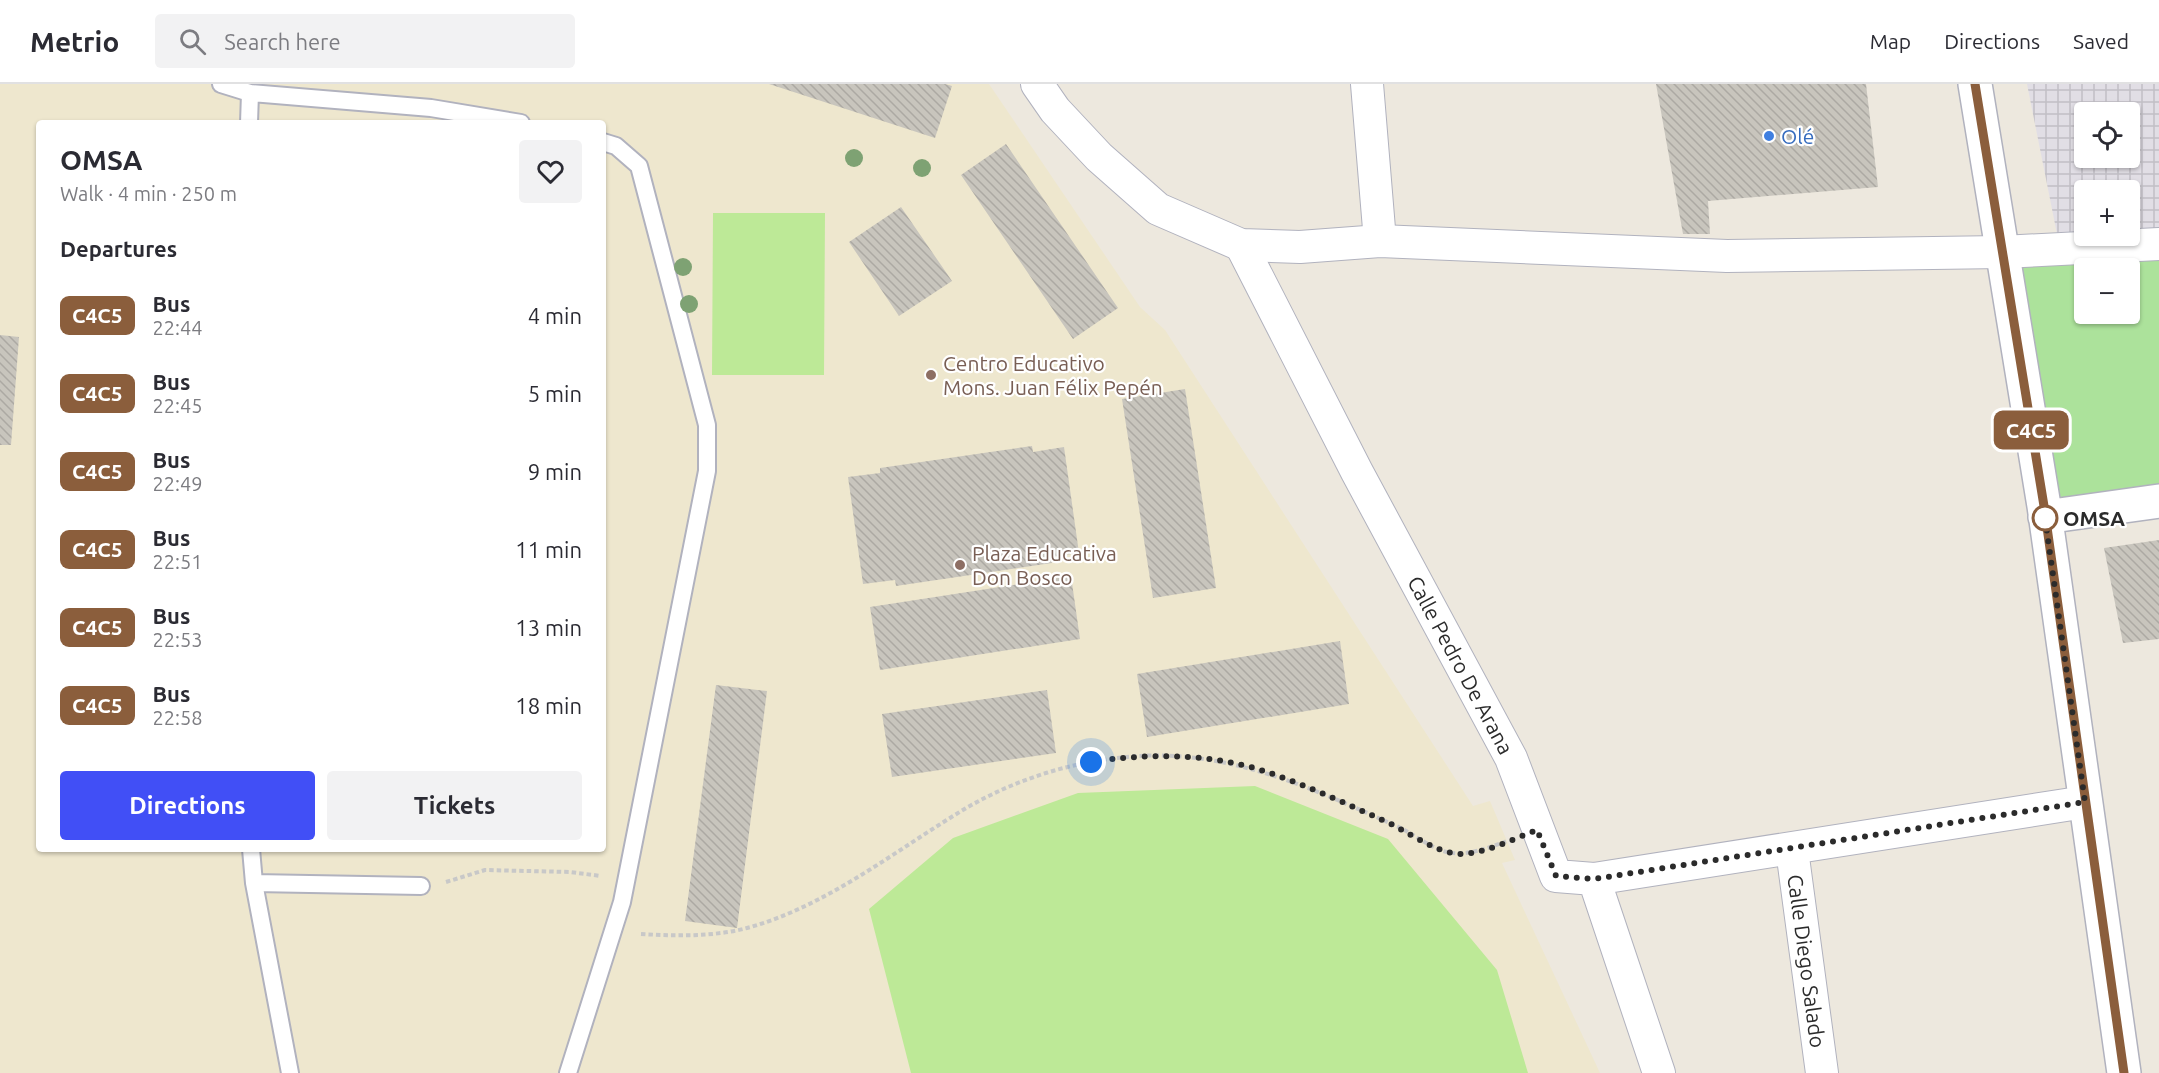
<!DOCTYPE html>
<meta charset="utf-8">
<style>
:root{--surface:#fff;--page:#f2f2f3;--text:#2b2b33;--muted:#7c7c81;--line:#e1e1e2;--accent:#414ff6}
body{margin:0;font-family:Ubuntu,sans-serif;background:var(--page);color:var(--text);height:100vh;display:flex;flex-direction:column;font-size:22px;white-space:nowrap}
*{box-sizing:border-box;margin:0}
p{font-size:20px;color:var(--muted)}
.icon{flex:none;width:33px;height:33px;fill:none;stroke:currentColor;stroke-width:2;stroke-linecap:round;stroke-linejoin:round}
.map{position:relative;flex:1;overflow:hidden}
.drawer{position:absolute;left:36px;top:36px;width:570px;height:732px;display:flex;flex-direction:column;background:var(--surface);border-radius:6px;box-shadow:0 2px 4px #0004}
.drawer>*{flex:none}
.badge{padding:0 12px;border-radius:9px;font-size:21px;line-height:39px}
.buttons{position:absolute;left:2074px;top:18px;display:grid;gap:12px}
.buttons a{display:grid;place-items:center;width:66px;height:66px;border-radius:6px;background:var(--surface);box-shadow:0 2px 4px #0004;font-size:30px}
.you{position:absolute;width:30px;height:30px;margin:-15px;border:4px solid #fff;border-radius:50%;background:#1a73e8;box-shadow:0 0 0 9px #1a73e833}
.map>.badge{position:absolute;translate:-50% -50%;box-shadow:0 0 0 3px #fff}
h2{padding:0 24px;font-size:22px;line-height:54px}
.round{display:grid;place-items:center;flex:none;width:63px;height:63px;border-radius:6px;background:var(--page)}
.headline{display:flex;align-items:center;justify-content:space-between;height:102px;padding:0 24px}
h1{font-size:28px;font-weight:700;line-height:45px}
.action{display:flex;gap:12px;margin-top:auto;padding:12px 24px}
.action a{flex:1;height:69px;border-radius:6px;background:var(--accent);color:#fff;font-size:24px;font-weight:700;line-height:69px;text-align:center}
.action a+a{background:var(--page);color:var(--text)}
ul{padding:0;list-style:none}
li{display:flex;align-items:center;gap:18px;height:78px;padding:0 24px}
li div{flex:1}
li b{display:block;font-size:22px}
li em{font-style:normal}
li .badge{min-width:66px;font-weight:700;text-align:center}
header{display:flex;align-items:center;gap:36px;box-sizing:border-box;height:84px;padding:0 30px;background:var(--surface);border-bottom:2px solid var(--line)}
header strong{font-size:28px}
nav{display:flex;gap:33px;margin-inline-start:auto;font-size:21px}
.search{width:420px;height:54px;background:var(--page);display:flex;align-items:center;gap:15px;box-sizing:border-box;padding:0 21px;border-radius:6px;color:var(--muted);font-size:22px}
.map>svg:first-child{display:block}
</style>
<header>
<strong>Metrio</strong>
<div class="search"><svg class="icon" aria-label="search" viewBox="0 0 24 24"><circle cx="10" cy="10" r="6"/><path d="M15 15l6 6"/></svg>Search here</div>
<nav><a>Map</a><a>Directions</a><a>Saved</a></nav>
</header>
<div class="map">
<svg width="2159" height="989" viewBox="0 0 2159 989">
<defs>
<pattern id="industrial-grid" width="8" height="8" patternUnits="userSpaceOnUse" patternTransform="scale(1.5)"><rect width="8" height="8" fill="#e1dee5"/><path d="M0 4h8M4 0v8" fill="none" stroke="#c1bfc5"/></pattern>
<pattern id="building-back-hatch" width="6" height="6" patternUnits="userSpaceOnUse" patternTransform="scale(1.5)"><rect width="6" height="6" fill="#c8c5bd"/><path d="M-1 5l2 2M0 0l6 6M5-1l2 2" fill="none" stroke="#aca9a3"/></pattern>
</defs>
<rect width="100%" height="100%" fill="#ede8de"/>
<path fill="url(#industrial-grid)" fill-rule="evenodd" d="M2027 0H2159V159L2060 165ZM2085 28H2130V74H2085ZM2085 106H2130V152H2085Z"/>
<path fill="#eee7ce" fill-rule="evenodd" d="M0 0H989L1140 223 1165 246 1473 722 1490 717 1515 776 1502 779 1600 989H0ZM39 39H603V765H39Z"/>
<path fill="#ace29b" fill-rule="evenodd" d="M2159 160V417L2045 433 2002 168ZM2085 184H2130V230H2085Z"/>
<path fill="#bde997" d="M713 129H825L824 291H712Z
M1255 702 1388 755 1497 886 1528 989H911L869 825 953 754 1078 709Z"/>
<path fill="url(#building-back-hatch)" d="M769 0H945L952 2 935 54Z
M1656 0H1866L1878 103 1708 117 1710 150H1683Z
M1006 60 1118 224 1073 255 961 91Z
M901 123 952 197 899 232 849 158Z
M0 251 19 253 11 361H0Z
M1185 305 1216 504 1153 514 1122 315Z
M1032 362 1033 368 1064 363 1079 469 1051 473 1052 479 896 502 895 496 863 500 848 393 880 389V384Z
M2159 456V555L2123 559 2104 464Z
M1071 492 1080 555 880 586 870 523Z
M1340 557 1349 620 1147 653 1137 590Z
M716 601 767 607 737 844 685 837Z
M1047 606 1056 669 892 693 882 630Z"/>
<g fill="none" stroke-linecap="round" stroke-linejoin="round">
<g stroke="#b1b2be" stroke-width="20">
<path id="lane" d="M221 0 250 9 431 24 521 39
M249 39 250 9
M251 765 254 799 290 989
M254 799 421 802
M568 989 622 818 707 387V341L639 82 616 62 603 58"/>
</g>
<g stroke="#b1b2be" stroke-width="34">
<g id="street">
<path d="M1037 0 1055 26 1099 73 1158 125 1241 161 1300 163 1380 157 1727 172 2002 168 2159 160"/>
<path d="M1367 0 1380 157"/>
<path id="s1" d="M1241 161 1357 388 1511 674 1556 792 1594 795 1659 989"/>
<path id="s2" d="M1792 766 1822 989"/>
<path d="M1594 795 2085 718"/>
</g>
</g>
<g stroke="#b1b2be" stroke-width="36">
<path id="secondary" d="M1975 0 2044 422 2124 989
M2045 433 2159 417"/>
</g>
<path stroke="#c8c8c8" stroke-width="4" stroke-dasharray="4.5 3" stroke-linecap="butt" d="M446 798 485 786 570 788 601 792
M641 850C676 852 713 853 747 844 828 822 897 765 968 723 1017 695 1071 678 1127 673 1222 663 1310 703 1394 741 1411 748 1426 761 1443 767 1463 774 1488 764 1507 757"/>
<use href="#lane" stroke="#fff" stroke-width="16"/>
<use href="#street" stroke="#fff" stroke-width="32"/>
<use href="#secondary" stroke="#fff" stroke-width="33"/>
</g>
<g fill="#7ea273">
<circle cx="854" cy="74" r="9"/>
<circle cx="922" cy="84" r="9"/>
<circle cx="683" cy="183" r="9"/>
<circle cx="689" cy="220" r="9"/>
</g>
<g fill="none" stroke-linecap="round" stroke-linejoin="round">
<g stroke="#fff" stroke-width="14">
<path id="line" d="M1975 0 2044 422 2124 989"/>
</g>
<use href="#line" stroke="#8b5e3c" stroke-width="9"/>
<path stroke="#2b2b2b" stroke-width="6" stroke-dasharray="0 10.8" d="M1091 678C1148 669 1211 669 1267 688 1305 701 1343 718 1380 735 1403 744 1435 769 1459 770 1485 770 1513 755 1537 746L1556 792 1594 795 2085 718 2045 434"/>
</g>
<circle fill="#3f7fe0" stroke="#fff" stroke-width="2" cx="1769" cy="52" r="6"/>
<g fill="#8d6e63" stroke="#fff" stroke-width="2">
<circle cx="931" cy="291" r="6"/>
<circle cx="960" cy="481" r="6"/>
</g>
<circle fill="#fff" stroke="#8b5e3c" stroke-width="3" cx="2045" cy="434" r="12"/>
<g text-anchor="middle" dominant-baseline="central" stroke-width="4.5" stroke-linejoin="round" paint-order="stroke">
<g font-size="21" fill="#366cbe" stroke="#fff" text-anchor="start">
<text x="1781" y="52">Olé</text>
</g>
<g font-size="21" fill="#785e54" stroke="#fff" text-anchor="start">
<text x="943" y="279">Centro Educativo<tspan x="943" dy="24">Mons. Juan Félix Pepén</tspan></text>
<text x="972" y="469">Plaza Educativa<tspan x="972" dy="24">Don Bosco</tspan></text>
</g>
<g font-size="21" font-weight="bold" fill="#2b2b2b" stroke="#fff" text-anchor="start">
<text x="2063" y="434">OMSA</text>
</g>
<g font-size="21" fill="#2b2b2b" stroke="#fff">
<text stroke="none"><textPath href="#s1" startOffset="474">Calle Pedro De Arana</textPath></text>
<text stroke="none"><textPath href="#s2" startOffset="112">Calle Diego Salado</textPath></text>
</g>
</g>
</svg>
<div class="buttons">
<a><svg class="icon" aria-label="locate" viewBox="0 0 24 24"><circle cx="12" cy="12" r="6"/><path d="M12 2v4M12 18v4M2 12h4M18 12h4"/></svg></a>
<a>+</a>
<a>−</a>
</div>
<div class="you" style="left:1091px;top:678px"></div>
<b class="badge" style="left:2031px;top:346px;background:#8b5e3c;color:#fff">C4C5</b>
<section class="drawer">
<div class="headline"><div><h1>OMSA</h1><p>Walk · 4 min · 250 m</p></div><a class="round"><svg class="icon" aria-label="heart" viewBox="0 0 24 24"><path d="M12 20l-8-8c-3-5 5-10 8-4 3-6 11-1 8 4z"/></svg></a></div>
<h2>Departures</h2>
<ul>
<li><span class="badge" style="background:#8b5e3c;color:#fff">C4C5</span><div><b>Bus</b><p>22:44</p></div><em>4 min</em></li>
<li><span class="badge" style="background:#8b5e3c;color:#fff">C4C5</span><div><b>Bus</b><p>22:45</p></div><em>5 min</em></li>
<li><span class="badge" style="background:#8b5e3c;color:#fff">C4C5</span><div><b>Bus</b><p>22:49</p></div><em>9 min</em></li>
<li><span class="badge" style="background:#8b5e3c;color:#fff">C4C5</span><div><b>Bus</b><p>22:51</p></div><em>11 min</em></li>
<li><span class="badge" style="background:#8b5e3c;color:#fff">C4C5</span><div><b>Bus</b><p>22:53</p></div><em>13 min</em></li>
<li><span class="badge" style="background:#8b5e3c;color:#fff">C4C5</span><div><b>Bus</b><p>22:58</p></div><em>18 min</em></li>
</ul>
<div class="action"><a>Directions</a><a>Tickets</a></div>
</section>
</div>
